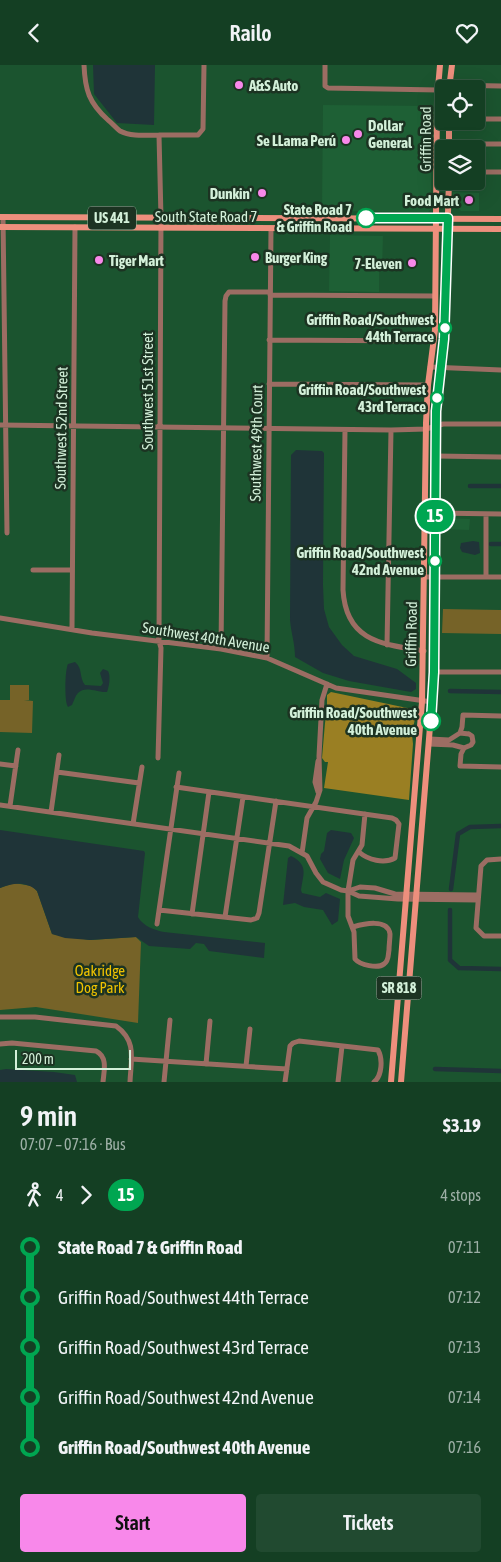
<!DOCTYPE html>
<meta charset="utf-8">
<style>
:root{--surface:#143f23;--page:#214a30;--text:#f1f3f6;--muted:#9dafa6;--line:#335841;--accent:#f888ea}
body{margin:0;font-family:"Asap Condensed",sans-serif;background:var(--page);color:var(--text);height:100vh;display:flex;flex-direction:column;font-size:19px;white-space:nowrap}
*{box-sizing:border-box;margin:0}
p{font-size:16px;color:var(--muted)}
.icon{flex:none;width:28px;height:28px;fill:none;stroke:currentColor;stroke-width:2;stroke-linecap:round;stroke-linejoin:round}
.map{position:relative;height:1017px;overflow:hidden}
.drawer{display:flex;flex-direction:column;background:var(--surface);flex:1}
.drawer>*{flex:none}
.badge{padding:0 10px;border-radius:16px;font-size:18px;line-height:32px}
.controls{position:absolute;left:435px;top:15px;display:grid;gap:10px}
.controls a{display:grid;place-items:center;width:50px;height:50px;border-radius:5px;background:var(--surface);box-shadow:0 5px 20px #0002,0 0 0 1px var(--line);font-size:25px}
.scale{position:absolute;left:15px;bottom:12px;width:116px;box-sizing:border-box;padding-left:5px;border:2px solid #d3f0d9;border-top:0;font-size:14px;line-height:18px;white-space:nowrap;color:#d3f0d9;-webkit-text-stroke:4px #1c3322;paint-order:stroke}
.map>.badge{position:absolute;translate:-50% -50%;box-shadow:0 0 0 2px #fff}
.legs{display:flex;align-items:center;gap:8px;height:55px;padding:0 20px;font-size:16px}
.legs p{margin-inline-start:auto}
.summary{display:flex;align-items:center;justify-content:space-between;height:85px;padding:0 20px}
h1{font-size:28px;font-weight:600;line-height:38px}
.button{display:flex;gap:10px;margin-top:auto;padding:10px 20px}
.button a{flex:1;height:58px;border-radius:5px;background:var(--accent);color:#111;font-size:20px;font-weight:600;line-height:58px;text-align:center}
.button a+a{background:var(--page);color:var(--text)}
ul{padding:0 20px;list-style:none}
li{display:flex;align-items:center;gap:18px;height:50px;font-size:19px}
li i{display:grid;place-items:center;width:8px;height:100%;margin:0 6px;background:currentColor}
li i::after{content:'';width:12px;height:12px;margin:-6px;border:4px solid;border-radius:50%;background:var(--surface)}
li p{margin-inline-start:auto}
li:first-child i{background:linear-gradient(#0000 50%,currentColor 0)}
li:last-child i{background:linear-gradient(currentColor 50%,#0000 0)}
header{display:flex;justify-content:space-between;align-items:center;height:65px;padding:0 20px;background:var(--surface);font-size:22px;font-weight:600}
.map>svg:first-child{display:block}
</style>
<header><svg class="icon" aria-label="back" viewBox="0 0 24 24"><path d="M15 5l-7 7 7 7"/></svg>Railo<svg class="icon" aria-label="heart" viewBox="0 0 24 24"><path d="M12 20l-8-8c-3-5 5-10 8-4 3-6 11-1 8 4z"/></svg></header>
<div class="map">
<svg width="501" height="1017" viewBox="0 0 501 1017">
<rect width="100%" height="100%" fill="#1b542f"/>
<path fill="#1e6035" d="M323 40 431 41V144L428 147 322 146Z
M453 127 479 128V146H461L453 138Z
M330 170 383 171 382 204H379V227L329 226Z
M442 453 470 454 469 465 442 464Z"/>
<path fill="#766328" d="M443 544 501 545V569L442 568Z
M10 620H29V635H24L33 636 32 668 0 667V635H10Z
M14 818 32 821 37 826 52 869 90 875 136 872 141 877 138 958 36 942 0 945V823Z"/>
<path fill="#9a7f23" d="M331 627 412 644 417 643 412 669 413 679 409 735 324 723 328 697H325L322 693 325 658 326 652 333 649 332 644 327 642V630Z"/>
<path fill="#1f3438" d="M93 0H155L154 60 117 58 94 29Z
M296 385 322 386 324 388 323 520 324 544 329 562 342 580 354 591 397 604 416 618V624L411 627 349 616 323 608 295 592C295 578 291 568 290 555L291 390Z
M473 476 479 477 480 488 475 490 462 487 460 483 461 478Z
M75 597C83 603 79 613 85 620L101 621 103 618 100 608 103 604 108 606C111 611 109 622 107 627 99 628 85 620 78 628 75 631 74 636 72 640L68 642C64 637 65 604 68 599Z
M0 765 144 786 145 788 138 852C143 861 154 865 164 867L265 878 264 893 209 886 204 879 196 878 190 884 149 881 136 872 90 875 65 873 52 869 37 826C26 816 13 818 0 823Z
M331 765 351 768 354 773 344 795 340 814 328 808 320 794 321 789 324 786 327 768Z
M291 791C309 800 303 809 301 825L302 828 320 832 326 828 340 834 338 856 332 860 323 845 304 842 295 838 283 840 288 793Z
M6 1004 54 1007 75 1010 77 1017H0V1005Z"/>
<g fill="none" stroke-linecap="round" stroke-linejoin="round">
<path stroke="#1f3438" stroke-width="4.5" d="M470 421H501
M491 479H501
M450 626 501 627
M451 824 458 769 470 762 501 761
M450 845V895L459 903 501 904
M435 1004 501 1006"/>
<path stroke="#9c6d63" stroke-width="5" d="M84 0C85 25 89 38 108 55 112 58 116 63 120 66 131 72 147 70 159 70
M325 0V21L328 23 438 25
M449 20 501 21
M476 54H501
M449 79H501
M476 107H501
M3 152 7 468
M270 230 435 231
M269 275 434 276
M430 302 501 305
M269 319 428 320
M0 360 391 365 426 364 443 359H501
M345 365 343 525C346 576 381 579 424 586
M436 391 501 392
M435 448 501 449
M33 505H72
M424 512H501
M486 512V449
M0 553 92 568 221 584 267 593 336 623 432 637
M72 564 75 162
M387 580 391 365
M221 584 225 236 226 231 229 227H270
M267 593 271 163
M434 607H501
M460 668 462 662 463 650 501 651
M430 674 449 675 460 668 469 669
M429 679 453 680 464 683 471 680 473 677 472 671 469 669
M464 683 461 689 460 701 501 702
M158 693 161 583 159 576 161 153 159 70H198L203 64 204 0
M0 699 16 701
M57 707 139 718
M176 722 392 753 396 755 399 759 395 793C384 799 368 795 359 787
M318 727 315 717 318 696
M0 740 289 781 307 791 316 808 323 817 341 825 348 826 360 822 375 823 395 829 478 830
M10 741 18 685
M51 747 59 690
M133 759 142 702
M302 788 307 753 316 737 320 725 319 691 322 635 327 619
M501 794 487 795 481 801 476 863 484 871H501
M348 826 359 831 398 834 478 835
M159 845 251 855 257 853 259 848 276 736
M192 849 209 727
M225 852 243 732
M157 859 179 708
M353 862C363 859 388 853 390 869 390 874 389 880 389 885 388 890 389 896 384 899 378 904 360 900 355 894L354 867 348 851V826L353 795 362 780 365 749
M0 952H35L116 961C137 976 131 994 130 1017
M0 979 12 978 96 986C108 992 104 1006 103 1017
M131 994 287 1004
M206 999 210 956
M246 1001 250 964
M164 1017 170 955
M285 1017 290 981 293 978 299 976 378 985C383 994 382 1011 374 1017
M338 1017 342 981"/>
<path stroke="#ed8f7d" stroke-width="6" d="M449 24 452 0
M449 84V56
M0 152 501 154
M0 162 501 164
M391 1017 422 637 426 358 428 320 435 265 437 35 440 0
M401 1017 432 637 436 361 438 319 444 274 449 116"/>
</g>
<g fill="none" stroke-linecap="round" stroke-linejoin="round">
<g stroke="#fff" stroke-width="11">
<path id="line-1" d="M366 153H448L444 274 436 346 434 607 431 656"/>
</g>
<use href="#line-1" stroke="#00a651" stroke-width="8"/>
</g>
<g fill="#f888ea" stroke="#1c3322" stroke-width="2">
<circle cx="239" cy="20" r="5"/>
<circle cx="358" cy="69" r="5"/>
<circle cx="346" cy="75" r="5"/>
<circle cx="262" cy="128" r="5"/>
<circle cx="469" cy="135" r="5"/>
<circle cx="255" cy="192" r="5"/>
<circle cx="99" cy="195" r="5"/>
<circle cx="412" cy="198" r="5"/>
</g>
<g fill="#fff" stroke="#00a651" stroke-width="2.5">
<circle cx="366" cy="153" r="9"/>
<circle cx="445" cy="263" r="6"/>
<circle cx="437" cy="333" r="6"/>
<circle cx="435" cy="496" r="6"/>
<circle cx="431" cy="656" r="9"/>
</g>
<g text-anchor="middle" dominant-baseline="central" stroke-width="5" stroke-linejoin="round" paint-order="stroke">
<g fill="#1c3322" stroke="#9cb7a2" stroke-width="1">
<rect x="88" y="141.5" width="48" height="23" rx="4"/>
<rect x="376.5" y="911.5" width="45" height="23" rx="4"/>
</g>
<g font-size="14" font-weight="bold" fill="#d3f0d9">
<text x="112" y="153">US 441</text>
<text x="399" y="923">SR 818</text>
</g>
<g font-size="15" font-weight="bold" fill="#d3f0d9" stroke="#1c3322" text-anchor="start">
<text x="249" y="20">A&amp;S Auto</text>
<text x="368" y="60">Dollar<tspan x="368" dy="17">General</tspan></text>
<text x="336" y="75" text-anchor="end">Se LLama Perú</text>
<text x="252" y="128" text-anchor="end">Dunkin'</text>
<text x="459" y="135" text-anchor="end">Food Mart</text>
<text x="265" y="192">Burger King</text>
<text x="109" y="195">Tiger Mart</text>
<text x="402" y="198" text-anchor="end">7-Eleven</text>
</g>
<g font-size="15" fill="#d3f0d9" stroke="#1c3322">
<text transform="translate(425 74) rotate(-90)">Griffin Road</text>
<text x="206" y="151">South State Road 7</text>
<text transform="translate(147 326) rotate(-90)">Southwest 51st Street</text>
<text transform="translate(61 363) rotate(-89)">Southwest 52nd Street</text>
<text transform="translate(256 378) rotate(-89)">Southwest 49th Court</text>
<text transform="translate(411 569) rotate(-89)">Griffin Road</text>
<text transform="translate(206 572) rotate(9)">Southwest 40th Avenue</text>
</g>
<g font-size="15" font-weight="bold" fill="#d3f0d9" stroke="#1c3322" text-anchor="end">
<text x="352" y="144">State Road 7<tspan x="352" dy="17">&amp; Griffin Road</tspan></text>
<text x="434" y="254">Griffin Road/Southwest<tspan x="434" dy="17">44th Terrace</tspan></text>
<text x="426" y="324">Griffin Road/Southwest<tspan x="426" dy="17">43rd Terrace</tspan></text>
<text x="424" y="487">Griffin Road/Southwest<tspan x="424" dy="17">42nd Avenue</tspan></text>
<text x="417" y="647">Griffin Road/Southwest<tspan x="417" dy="17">40th Avenue</tspan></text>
</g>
<g font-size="15" fill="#efc201" stroke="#1c3322">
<text x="100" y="905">Oakridge<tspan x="100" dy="17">Dog Park</tspan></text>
</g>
</g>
</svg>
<div class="controls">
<a><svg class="icon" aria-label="locate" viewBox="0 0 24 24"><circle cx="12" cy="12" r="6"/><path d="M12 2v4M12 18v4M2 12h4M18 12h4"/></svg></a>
<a><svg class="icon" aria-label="layers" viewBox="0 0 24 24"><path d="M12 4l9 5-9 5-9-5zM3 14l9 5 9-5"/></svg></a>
</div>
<div class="scale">200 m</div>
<b class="badge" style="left:435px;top:451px;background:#00a651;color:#fff">15</b>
</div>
<section class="drawer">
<div class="summary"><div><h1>9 min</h1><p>07:07 – 07:16 · Bus</p></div><b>$3.19</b></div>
<div class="legs"><svg class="icon" aria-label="walk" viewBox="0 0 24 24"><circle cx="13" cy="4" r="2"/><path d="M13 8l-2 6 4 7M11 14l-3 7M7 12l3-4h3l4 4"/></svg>4<svg class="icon" aria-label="forward" viewBox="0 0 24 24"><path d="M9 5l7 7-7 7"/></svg><b class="badge" style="background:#00a651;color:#fff">15</b><p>4 stops</p></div>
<ul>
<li><i style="color:#00a651"></i><b>State Road 7 &amp; Griffin Road</b><p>07:11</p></li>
<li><i style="color:#00a651"></i><span>Griffin Road/Southwest 44th Terrace</span><p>07:12</p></li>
<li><i style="color:#00a651"></i><span>Griffin Road/Southwest 43rd Terrace</span><p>07:13</p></li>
<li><i style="color:#00a651"></i><span>Griffin Road/Southwest 42nd Avenue</span><p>07:14</p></li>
<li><i style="color:#00a651"></i><b>Griffin Road/Southwest 40th Avenue</b><p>07:16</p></li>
</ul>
<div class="button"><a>Start</a><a>Tickets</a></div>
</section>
